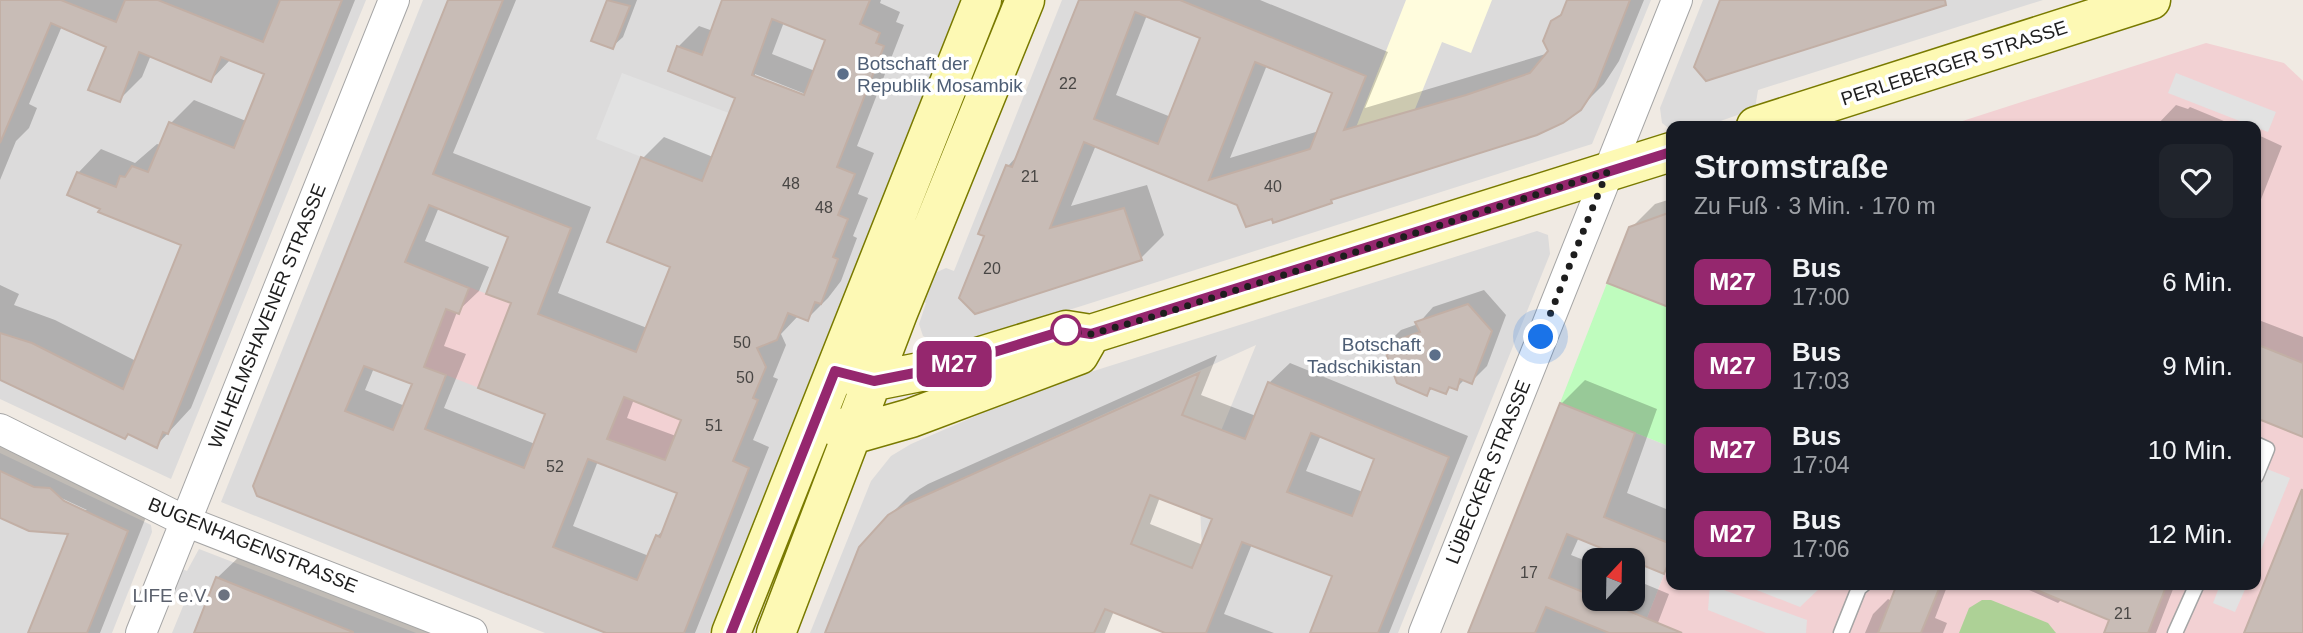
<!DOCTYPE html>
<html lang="de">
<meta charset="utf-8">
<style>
:root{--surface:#171b24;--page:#20242c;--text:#f1f3f6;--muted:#9ea1a6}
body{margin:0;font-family:Helvetica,sans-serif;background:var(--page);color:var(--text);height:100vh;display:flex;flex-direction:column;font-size:26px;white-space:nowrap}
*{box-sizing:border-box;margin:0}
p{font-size:23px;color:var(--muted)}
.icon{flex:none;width:38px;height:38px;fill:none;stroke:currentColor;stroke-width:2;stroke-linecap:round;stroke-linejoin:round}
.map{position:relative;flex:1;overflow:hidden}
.panel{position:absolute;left:1666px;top:121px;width:595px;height:469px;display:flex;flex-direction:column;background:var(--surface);border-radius:14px;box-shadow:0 2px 5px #0004}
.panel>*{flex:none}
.badge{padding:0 14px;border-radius:10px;font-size:24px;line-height:46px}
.needle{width:46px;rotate:22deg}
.buttons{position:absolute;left:1582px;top:548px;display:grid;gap:14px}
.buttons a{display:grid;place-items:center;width:63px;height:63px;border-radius:14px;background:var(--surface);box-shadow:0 2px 5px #0004;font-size:35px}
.you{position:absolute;width:35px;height:35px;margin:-18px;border:5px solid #fff;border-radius:50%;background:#1a73e8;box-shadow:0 0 0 10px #1a73e833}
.map>.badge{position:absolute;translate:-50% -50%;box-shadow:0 0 0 4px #fff}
.round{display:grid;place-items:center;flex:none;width:74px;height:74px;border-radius:14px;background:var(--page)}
.summary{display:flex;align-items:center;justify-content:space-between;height:119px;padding:0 28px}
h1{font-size:33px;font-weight:600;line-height:52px}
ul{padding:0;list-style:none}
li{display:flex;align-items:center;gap:21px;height:84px;padding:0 28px}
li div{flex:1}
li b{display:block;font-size:26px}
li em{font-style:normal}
li .badge{min-width:77px;font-weight:700;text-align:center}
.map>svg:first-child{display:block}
</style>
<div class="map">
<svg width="2303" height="633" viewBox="0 0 2303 633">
<rect width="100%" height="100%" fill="#f0eae3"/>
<path fill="#dcdbdb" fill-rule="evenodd" d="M0 0H366L171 479 0 399Z
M423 0H961L709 633H545L221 502Z
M1062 0H1651L1592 144 962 344 934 342 923 336 919 324 926 303 920 300 928 276 946 268 954 271Z
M1703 0H2043L1758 90 1755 109 1706 126H1671V130L1662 123 1660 108Z
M1537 231 1548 235 1550 254 1398 633H1206L1199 485 1256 345 906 504 888 515 859 547 825 633H810L871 481 891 456 911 444 1043 387Z
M1560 403 1671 447V557L1641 633H1468ZM1594 560H1633V598H1594Z
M0 453 151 525 152 532 112 633H0Z
M199 549 416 633H172L186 599 165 591 175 566 187 571Z"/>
<path fill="#f2d1d3" d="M2206 43 2284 63 2303 81V633H1641L1671 557V584H2256V126H1947Z
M352 241 758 400 734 461 749 468 740 490 318 325Z"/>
<path fill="#fffcdd" d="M1406 0H1492L1471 53 1442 42 1415 109 1424 142 1342 163Z"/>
<path fill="#add196" d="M1982 600H1991L2048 623 2056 633H1959L1969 608Z"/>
<path fill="#bffcbe" d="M1607 283 1667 306 1671 298V447L1560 403Z"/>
<path fill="#e2e2e2" d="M622 73 729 113 702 181 596 139Z
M2176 73 2276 112 2268 132 2168 93Z
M2267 469 2290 478 2256 562V497Z
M1710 585 1807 620 1806 633H1766L1708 610Z
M1818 585 1822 586 1800 607 1744 585Z
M2220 585H2247L2235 612 2213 603Z"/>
<path fill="#0003" fill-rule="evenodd" d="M3 0H355L191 408 157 445 130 433 125 437 0 379V285L19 294 14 305 55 320 136 361 183 244 102 208 78 173 101 149 135 163 157 144 161 145 171 123 194 100 246 121 266 73 231 59 211 80 151 55 142 77 119 100 109 46 62 26 29 104 37 108 29 128 16 141 0 180V7Z
M450 0H516L453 153 591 207 558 293 647 328 673 266 643 158 664 137 713 157 738 97 678 47 699 26 713 31 724 0H881L880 3 900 12 896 22 904 25 857 146 874 153 858 194 868 198 853 236 857 238 841 281 828 298 807 319 799 315 781 334 786 345 773 377 778 379 753 440 769 447 695 633H611L258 494ZM784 22 828 39 815 71 772 54ZM755 74 813 97 811 100 755 78ZM439 207 510 236 513 302 547 413 535 444 444 408 466 354 444 346 457 312 479 291 489 267 425 241ZM374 368 414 384 405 406 365 390ZM634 399 683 419 676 436 627 418ZM598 461 679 492 666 528 657 536 649 556 573 526Z
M609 0H637L623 37 612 47 593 40Z
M1082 0H1260L1388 52 1365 108 1549 53 1552 22 1565 10 1568 0H1644L1619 61 1604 84 1579 109 1274 221 1273 216 1096 145 1071 206 1147 185 1164 235 1141 258 987 235 1008 166 1019 154ZM1147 15 1202 37 1171 117 1116 95ZM1267 65 1334 92 1319 131 1230 158Z
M2176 105 2188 109 2190 107 2236 126H2156Z
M2256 134 2282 146 2256 212Z
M1671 199V301L1667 305 1631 228 1655 204Z
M1484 290 1506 315 1487 366 1471 382 1465 379 1456 388 1451 386 1445 392 1433 387 1427 394 1385 346 1401 330 1418 324 1433 307Z
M2256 319 2303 337V435L2256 416Z
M1217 355 1201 395 1256 416 1269 383 1290 363 1468 436 1389 633H1312L1334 575 1252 544 1224 614 1274 633H1164L1114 611 1105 633H827L889 516 910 495 928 484ZM1321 435 1376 458 1363 492 1306 471ZM1160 497 1214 518 1203 545 1150 524Z
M1585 380 1657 409 1627 493 1671 511V565L1664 572 1579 537 1571 555 1594 564V598H1633V579L1669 594 1654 633H1470L1561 404Z
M0 437 150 507 100 633H28L70 532 0 516ZM57 496 87 510H79L55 499Z
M2303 489V633H2244Z
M241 555 441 633H196L217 578Z
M1899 584H1948L1935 618 1947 623 1943 633H1865L1873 614 1888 599 1892 601Z
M2016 584H2175L2156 633H2106L2111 619 2061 600 2058 603Z"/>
<path fill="#c8bcb6" stroke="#c2afa5" stroke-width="2" fill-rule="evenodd" d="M0 0H61L116 22 125 0H158L263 42 280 0H342L168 434 163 432 157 448 128 434 125 439 0 380V333L32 343 123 389 181 245 98 212 100 209 67 195 77 172 116 187 120 176 125 177 132 166 148 172 169 122 234 148 264 74 221 57 211 82 139 52 120 102 88 90 106 47 51 23 0 143Z
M448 0H503L433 174 571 228 538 314 636 352 670 267 607 242 641 157 702 181 735 98 668 71 677 46 702 55 722 0H870L860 24 880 33 876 43 884 46 837 167 855 174 838 215 848 219 833 257 838 259 821 304 815 302 808 321 788 313 777 340 757 348 766 367 753 398 758 400 733 461 749 468 684 633H606L257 496 253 486ZM772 19 825 40 804 95 752 75ZM429 205 508 237 486 294 511 303 478 388 545 414 524 468 425 429 446 375 424 367 446 309 459 314 469 288 405 262ZM364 366 412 384 393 430 345 411ZM624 397 681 420 665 460 607 439ZM588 459 677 493 660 537 656 535 637 580 553 547Z
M607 0 630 6 613 49 591 41Z
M1079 0H1180L1366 76 1344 130 1466 95 1530 73 1548 51 1543 41 1551 21 1561 15 1567 0H1630L1596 87 1581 110 1563 123 1537 135 1331 200 1332 203 1273 223 1272 219 1246 227 1237 205 1084 142 1050 228 1124 208 1142 260 975 314 959 298 984 236 978 234 1006 165 1012 167ZM1135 12 1200 38 1158 144 1094 119ZM1255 62 1332 93 1310 149 1209 180Z
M1720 0H1945L1946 5 1706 81 1694 67Z
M1671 212V308L1607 283 1629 227Z
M1468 304 1492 331 1472 384 1460 379 1457 390 1449 387 1446 394 1430 388 1427 396 1397 383 1383 345 1420 332 1415 322Z
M2256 344 2303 363V437L2256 418Z
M1199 373 1182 415 1245 439 1268 382 1449 457 1378 633H1310L1332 576 1242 542 1206 633H1165L1105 609 1094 633H825L859 547 888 515 906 504ZM1311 433 1374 459 1352 516 1287 492ZM1150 495 1212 519 1192 568 1131 544Z
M1560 403 1635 433 1604 517 1671 544V557L1664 574 1567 534 1549 578 1682 633H1609L1546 607 1535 633H1468Z
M0 471 34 487 50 488 64 501 128 531 87 633H28L68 534 29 531 0 518Z
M2302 489 2303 633H2244Z
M216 577 353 632V633H194Z
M1897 584H1941L1921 633H1878Z
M2022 584H2167L2148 633H2104L2109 620Z"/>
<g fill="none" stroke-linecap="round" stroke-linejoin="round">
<g stroke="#a5a5a5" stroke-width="17">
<path id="lane" d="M2256 444 2267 449 2256 476
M1841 633 1859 588 1864 584
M2175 633 2197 584"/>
</g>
<g stroke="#a5a5a5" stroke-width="32">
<path id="street" d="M0 429 185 521 472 633
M141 633 394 0
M1424 633 1677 0"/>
</g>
<g stroke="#797a00" stroke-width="41">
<path id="secondary" d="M1756 126 2151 0
M835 371 875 381 945 367 1066 330 1091 334 1671 152
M836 427 855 434 911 418 1079 355 1091 334
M731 633 982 0
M776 633 898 313 1025 0"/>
</g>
<use href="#lane" stroke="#fff" stroke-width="14"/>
<use href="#street" stroke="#fff" stroke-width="30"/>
<use href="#secondary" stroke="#fdf9b4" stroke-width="38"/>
</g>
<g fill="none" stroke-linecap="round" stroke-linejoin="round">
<g stroke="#fff" stroke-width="16">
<path id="line" d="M731 633 835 371 874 381 945 367 1066 330 1091 334 1671 152"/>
</g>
<use href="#line" stroke="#95276e" stroke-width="10"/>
<path stroke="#1e1e1e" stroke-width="7" stroke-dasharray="0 12.6" d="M1066 330 1091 334 1152 317 1607 172 1541 337"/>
</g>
<g fill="#5c6f8a" stroke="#fff" stroke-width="2.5">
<circle cx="843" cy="74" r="7"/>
<circle cx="1435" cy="355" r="7"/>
</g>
<circle fill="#fff" stroke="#95276e" stroke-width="3.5" cx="1066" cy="330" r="14"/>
<circle fill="#6b7280" stroke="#fff" stroke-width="2.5" cx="224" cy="595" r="7"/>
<g text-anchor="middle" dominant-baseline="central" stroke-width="7" stroke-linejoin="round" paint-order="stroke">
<g font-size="16" fill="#484644">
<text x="1068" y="83">22</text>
<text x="1030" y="176">21</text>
<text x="791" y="183">48</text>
<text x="1273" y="186">40</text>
<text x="824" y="207">48</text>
<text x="992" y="268">20</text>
<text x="742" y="342">50</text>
<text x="745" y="377">50</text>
<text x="714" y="425">51</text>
<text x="555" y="466">52</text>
<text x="1529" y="572">17</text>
<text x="2123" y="613">21</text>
</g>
<g font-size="19" fill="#4e5e75" stroke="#fff" text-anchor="start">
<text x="857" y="63">Botschaft der<tspan x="857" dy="22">Republik Mosambik</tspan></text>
<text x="1421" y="344" text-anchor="end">Botschaft<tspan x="1421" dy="22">Tadschikistan</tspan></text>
</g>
<g font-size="19" fill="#1e1e1e" stroke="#fff">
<text transform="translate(1954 63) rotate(-18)">PERLEBERGER STRASSE</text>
<text transform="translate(267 316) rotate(-68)">WILHELMSHAVENER STRASSE</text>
<text transform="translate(1488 472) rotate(-68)">LÜBECKER STRASSE</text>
<text transform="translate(253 545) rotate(22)">BUGENHAGENSTRASSE</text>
</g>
<g font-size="19" fill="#5b616d" stroke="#fff" text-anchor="end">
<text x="210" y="595">LIFE e.V.</text>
</g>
</g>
</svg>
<div class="buttons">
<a><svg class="needle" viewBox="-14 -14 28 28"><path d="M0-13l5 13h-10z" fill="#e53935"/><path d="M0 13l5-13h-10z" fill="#9ea1a6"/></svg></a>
</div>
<div class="you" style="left:1541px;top:337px"></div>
<b class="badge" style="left:954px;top:364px;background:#95276e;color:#fff">M27</b>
<section class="panel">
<div class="summary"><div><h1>Stromstraße</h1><p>Zu Fuß · 3 Min. · 170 m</p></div><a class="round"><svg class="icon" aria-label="heart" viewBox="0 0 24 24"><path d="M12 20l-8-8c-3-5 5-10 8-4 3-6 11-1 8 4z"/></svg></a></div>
<ul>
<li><span class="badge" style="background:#95276e;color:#fff">M27</span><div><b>Bus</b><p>17:00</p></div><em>6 Min.</em></li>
<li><span class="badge" style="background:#95276e;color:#fff">M27</span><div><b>Bus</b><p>17:03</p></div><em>9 Min.</em></li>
<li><span class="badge" style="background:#95276e;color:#fff">M27</span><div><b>Bus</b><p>17:04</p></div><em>10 Min.</em></li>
<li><span class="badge" style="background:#95276e;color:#fff">M27</span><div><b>Bus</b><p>17:06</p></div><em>12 Min.</em></li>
</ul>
</section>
</div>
